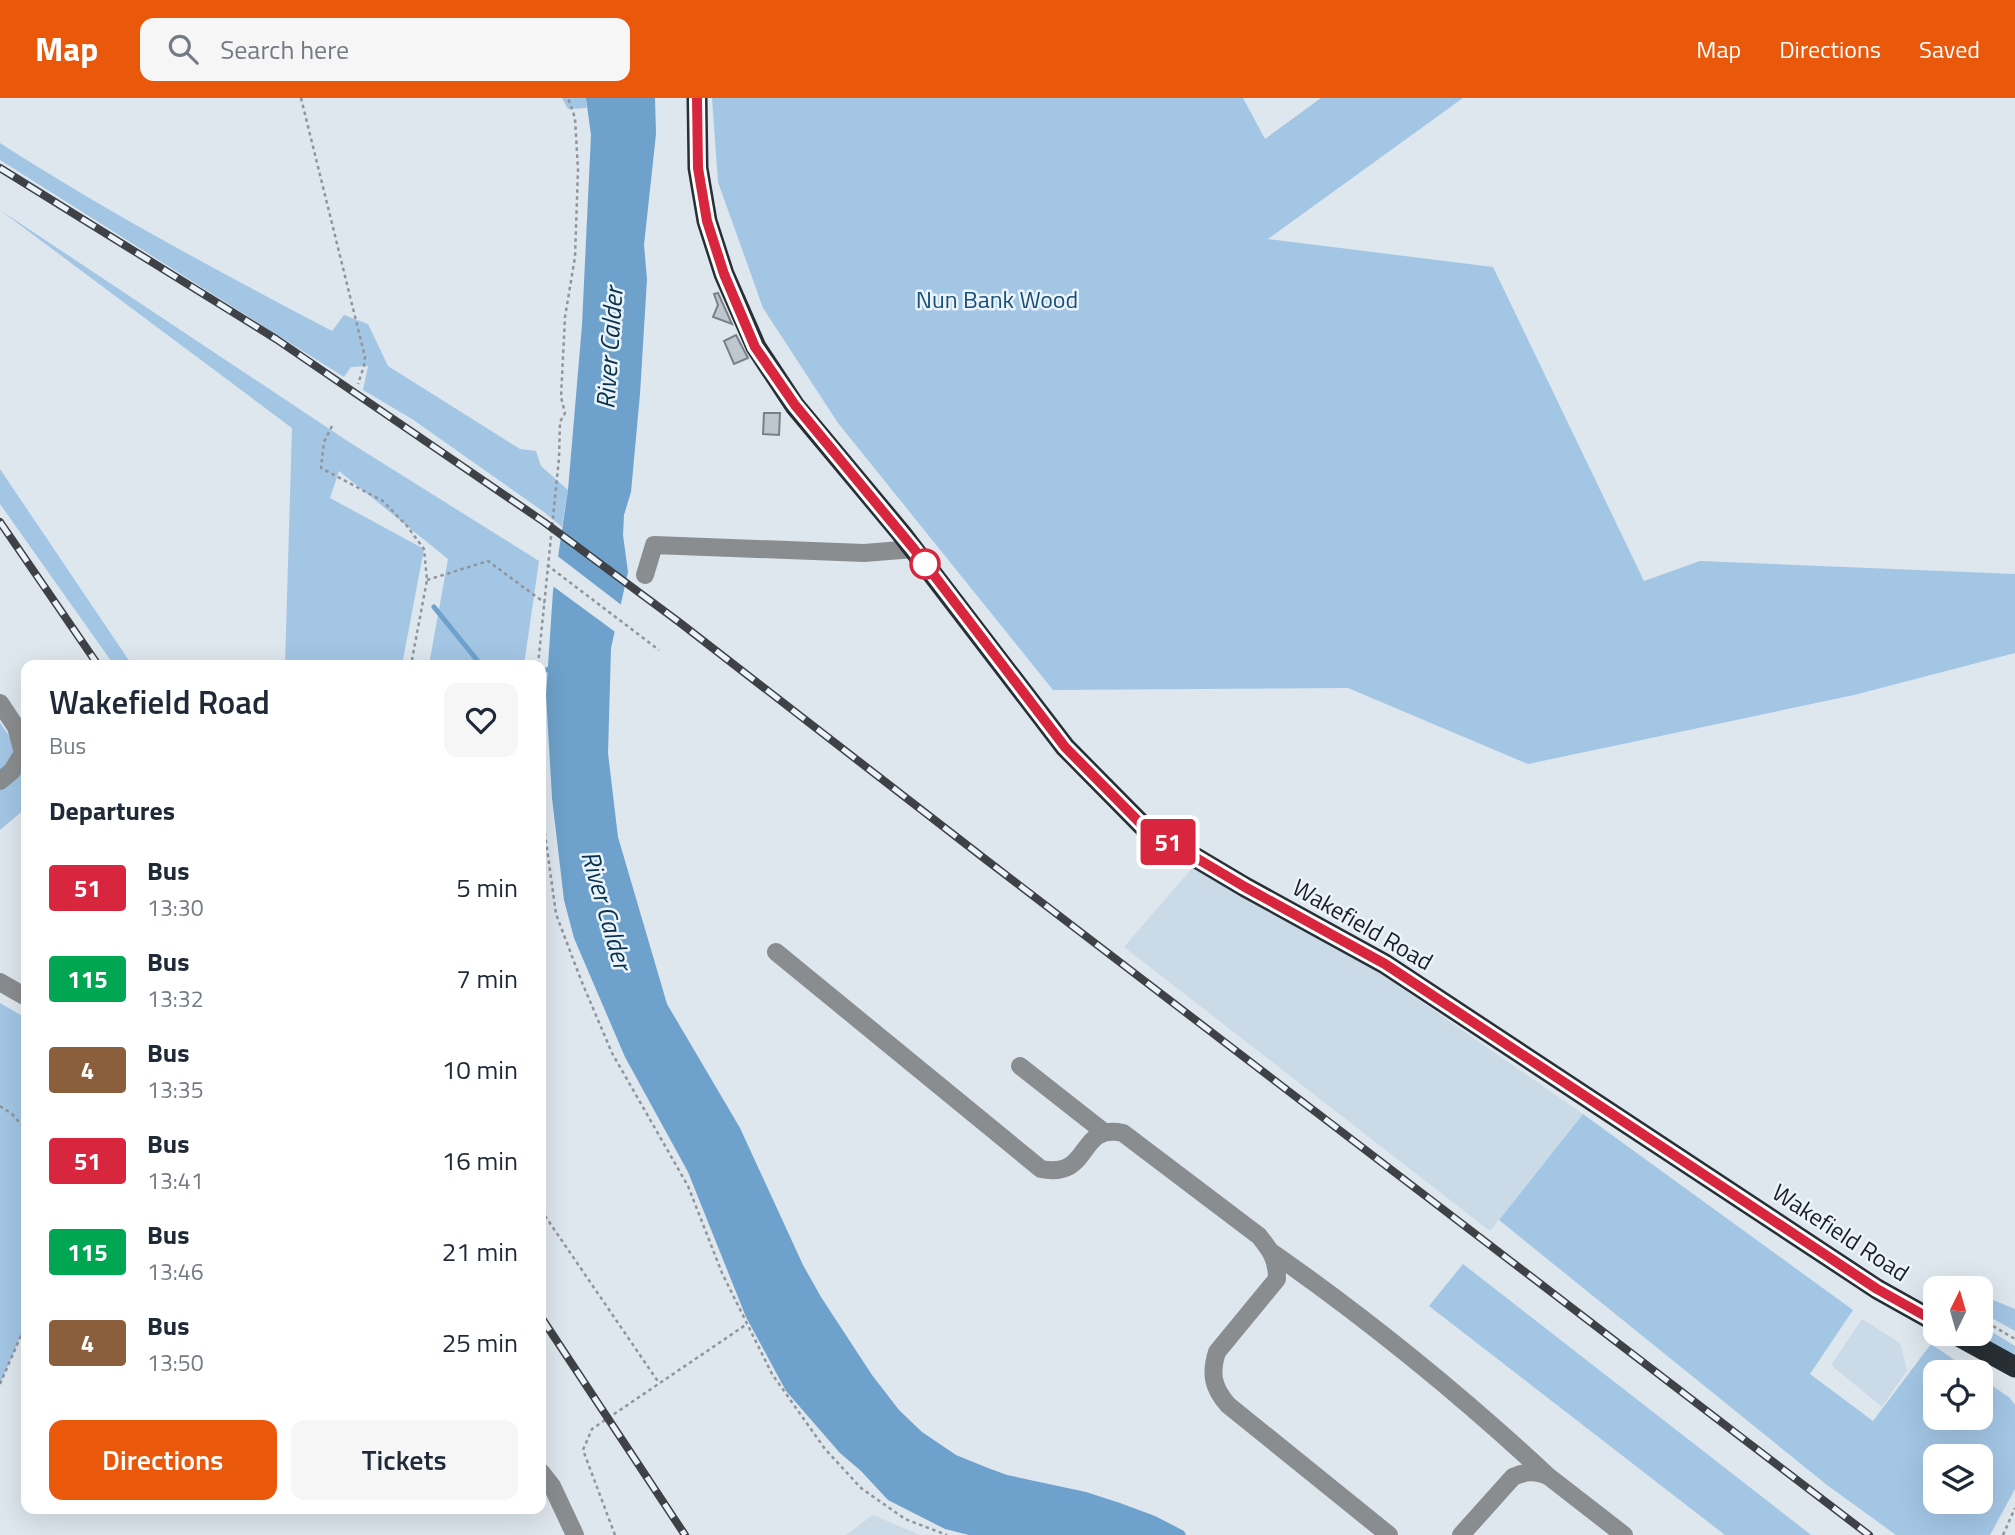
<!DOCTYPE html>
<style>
:root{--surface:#fff;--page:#f6f6f7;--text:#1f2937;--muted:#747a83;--accent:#ea580c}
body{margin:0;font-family:"Titillium Web",sans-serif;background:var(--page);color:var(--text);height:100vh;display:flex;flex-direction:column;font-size:26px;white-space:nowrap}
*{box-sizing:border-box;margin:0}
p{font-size:23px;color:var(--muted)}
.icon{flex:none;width:38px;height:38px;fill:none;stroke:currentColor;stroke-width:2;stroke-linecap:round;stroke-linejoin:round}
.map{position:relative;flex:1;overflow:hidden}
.drawer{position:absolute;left:21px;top:562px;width:525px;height:854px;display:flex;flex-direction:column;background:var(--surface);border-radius:14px;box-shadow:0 7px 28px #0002}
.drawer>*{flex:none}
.badge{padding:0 14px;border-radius:5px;font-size:24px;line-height:46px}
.needle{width:46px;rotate:5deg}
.fabs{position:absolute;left:1923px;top:1178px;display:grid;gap:14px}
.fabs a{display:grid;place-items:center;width:70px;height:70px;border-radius:14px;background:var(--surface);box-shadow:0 7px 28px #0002;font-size:35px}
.map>.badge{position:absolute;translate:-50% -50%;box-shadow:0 0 0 4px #fff}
h2{padding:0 28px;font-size:26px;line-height:63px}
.round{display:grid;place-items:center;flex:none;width:74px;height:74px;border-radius:14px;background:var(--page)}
.overview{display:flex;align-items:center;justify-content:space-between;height:119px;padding:0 28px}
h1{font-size:33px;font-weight:600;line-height:52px}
.button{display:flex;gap:14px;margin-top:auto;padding:14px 28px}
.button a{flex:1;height:80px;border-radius:14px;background:var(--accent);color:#fff;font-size:28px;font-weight:600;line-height:80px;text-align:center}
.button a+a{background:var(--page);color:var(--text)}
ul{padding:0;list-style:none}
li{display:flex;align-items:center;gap:21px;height:91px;padding:0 28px}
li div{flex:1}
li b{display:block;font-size:26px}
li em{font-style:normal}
li .badge{min-width:77px;font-weight:700;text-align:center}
header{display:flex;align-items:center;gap:42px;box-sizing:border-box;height:98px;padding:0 35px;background:var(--accent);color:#fff}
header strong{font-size:33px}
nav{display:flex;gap:38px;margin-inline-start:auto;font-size:24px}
.search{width:490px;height:63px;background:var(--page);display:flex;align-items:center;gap:18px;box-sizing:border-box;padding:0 24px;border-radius:14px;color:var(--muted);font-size:26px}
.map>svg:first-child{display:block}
</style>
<header>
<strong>Map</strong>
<div class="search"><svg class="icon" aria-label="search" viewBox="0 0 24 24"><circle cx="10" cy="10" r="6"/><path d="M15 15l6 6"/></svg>Search here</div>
<nav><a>Map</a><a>Directions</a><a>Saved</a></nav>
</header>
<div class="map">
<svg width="2015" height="1437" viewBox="0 0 2015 1437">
<rect width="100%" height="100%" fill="#dee6ee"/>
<path fill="#cbdae7" d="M1193 769 1383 877 1583 1016 1490 1133 1124 849Z
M1862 1221 1900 1245 1907 1272 1882 1309 1831 1267Z
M873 1417 920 1437H846Z"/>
<path fill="#a3c6e5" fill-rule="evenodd" d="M562 0H586L587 10 568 11Z
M712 0H1243L1265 41 1321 0H1463L1268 141 1493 169 1644 483 1700 463 2015 476V555L1854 597 1528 666 1348 590 1053 592 838 325 763 210 718 84Z
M0 45C107 114 220 174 332 233L344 217 368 226 388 268 520 351 536 353 541 368 568 392 562 429 544 414 412 321 363 292 368 268 351 269 344 279 0 62Z
M0 112 349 344 539 463 524 567H429L448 461 339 373 330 400 424 451 402 567H285L292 330Z
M0 371 132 567H114L0 406Z
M0 625 26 662V710L0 732Z
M0 905 26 920V1226L0 1286Z
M1583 1016 1853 1212 1810 1276 1873 1323 1931 1246 1972 1274H1936V1320H1981V1280L2010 1300 2015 1307V1391L1990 1437H1896L1827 1387 1499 1122ZM1936 1358H1981V1404H1936Z
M1463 1166 1811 1437H1725L1429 1208Z
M1981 1197 2015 1211V1233L1981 1214Z
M1981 1227 2015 1248V1260L1974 1236H1981Z"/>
<path fill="#6ea1cb" d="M586 0H655L656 36 644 147 647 181 640 296 631 394 624 417 623 437 628 474 611 550 608 655 618 739 667 906 740 1030 803 1167 821 1199 872 1277 899 1312 922 1334 956 1357 988 1370 1007 1377 1086 1394 1120 1405 1155 1418 1184 1433 1186 1437H969L945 1431 888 1402 861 1373 840 1355 786 1293 746 1219 688 1074 625 959 574 840 564 802 552 700 546 597 553 493 568 392 582 227 591 37Z"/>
<path fill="#dee6ee" d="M555 456 624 509 618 536 550 486Z"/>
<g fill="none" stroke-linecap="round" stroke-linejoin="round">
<path stroke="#6ea1cb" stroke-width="5" d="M434 509 481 567
M541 574 554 569"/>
</g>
<path fill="#bec6ce" stroke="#798188" stroke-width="2" d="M718 195 732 226 713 219 718 207 714 196Z
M736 237 748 260 734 266 724 243Z
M764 315H780L779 337 763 336Z"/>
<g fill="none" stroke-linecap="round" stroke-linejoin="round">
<path stroke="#8f959b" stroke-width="2.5" stroke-dasharray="3.5 3.5" stroke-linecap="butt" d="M301 0 365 259 364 268 358 286
M332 328 324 344 321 370 383 403 407 428 424 451 427 482 411 567
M427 482 488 463 545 505
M538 567 559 360 560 324 565 315 561 299 565 219 575 159 578 72 575 20 568 0
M541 707 556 816 581 882 612 955 688 1088 722 1175 772 1276 825 1351 861 1390 905 1421 947 1437
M0 1008 12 1016 26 1032
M541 1112 659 1285
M1981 1221 2015 1241
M0 1286 26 1226
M615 1437 583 1352 592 1331 747 1226
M2003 1437 2015 1410"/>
<path stroke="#8a8d90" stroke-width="18" d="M645 477 654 447 864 455 914 451
M0 605 16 629 23 655 12 673 0 683
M776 854 1041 1071C1093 1081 1076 1025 1123 1035L1259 1138C1271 1153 1277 1161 1277 1181L1217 1254C1210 1276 1213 1290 1228 1307L1389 1437
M0 884 26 899
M1020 968 1104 1034
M1273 1155C1370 1223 1462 1298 1548 1378
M541 1374 552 1388 575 1437
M1461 1437 1513 1379C1526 1373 1535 1373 1548 1378L1624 1437"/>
<path stroke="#282f35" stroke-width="21" d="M697 0 698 70 707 123 724 176 756 249 795 308 901 435 1065 649 1144 729 1245 789 1385 866 1877 1191 1936 1224
M1955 1236 2015 1269"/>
<g stroke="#3e4145" stroke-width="8">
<path id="rail" d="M0 70 276 241 544 424 679 524 985 761 1869 1437
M0 424 98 567
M541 1219 685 1437"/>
</g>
<use href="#rail" stroke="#ebf4fb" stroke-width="5" stroke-dasharray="16" stroke-linecap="butt"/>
<path stroke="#8f959b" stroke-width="2.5" stroke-dasharray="3.5 3.5" stroke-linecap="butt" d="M547 467 659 552"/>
</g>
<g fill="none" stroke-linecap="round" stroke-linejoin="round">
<g stroke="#fff" stroke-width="16">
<path id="line" d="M697 0 698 70 707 123 724 176 755 249 795 307 914 451 1065 649 1144 729 1245 789 1385 866 1877 1191 1936 1224"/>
</g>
<use href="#line" stroke="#d7263d" stroke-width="10"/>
</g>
<circle fill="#fff" stroke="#d7263d" stroke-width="3.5" cx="925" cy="466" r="14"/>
<g text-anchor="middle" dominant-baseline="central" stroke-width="5" stroke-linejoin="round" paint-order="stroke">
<g font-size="24" fill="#17507a" stroke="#ebf4fb">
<text x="997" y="201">Nun Bank Wood</text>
</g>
<g font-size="24" fill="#1b1e21" stroke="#ebf4fb">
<text transform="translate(1363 826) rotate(30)">Wakefield Road</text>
<text transform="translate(1841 1134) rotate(33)">Wakefield Road</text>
</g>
<g font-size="26" font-style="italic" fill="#09324f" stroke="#ebf4fb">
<text transform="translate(609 250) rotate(-86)">River Calder</text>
<text transform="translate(607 812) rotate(74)">River Calder</text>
</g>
</g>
</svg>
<div class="fabs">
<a><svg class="needle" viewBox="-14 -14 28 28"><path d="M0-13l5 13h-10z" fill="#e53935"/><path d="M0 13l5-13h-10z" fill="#747a83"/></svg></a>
<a><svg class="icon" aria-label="locate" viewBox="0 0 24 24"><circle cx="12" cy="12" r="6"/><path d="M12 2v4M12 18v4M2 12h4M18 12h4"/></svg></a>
<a><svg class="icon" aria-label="layers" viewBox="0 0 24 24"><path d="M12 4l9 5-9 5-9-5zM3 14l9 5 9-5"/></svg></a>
</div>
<b class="badge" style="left:1168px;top:744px;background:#d7263d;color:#fff">51</b>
<section class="drawer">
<div class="overview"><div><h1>Wakefield Road</h1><p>Bus</p></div><a class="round"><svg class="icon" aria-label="heart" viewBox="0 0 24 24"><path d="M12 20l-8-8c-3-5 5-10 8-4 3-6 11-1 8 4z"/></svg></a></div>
<h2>Departures</h2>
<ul>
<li><span class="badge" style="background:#d7263d;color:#fff">51</span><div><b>Bus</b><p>13:30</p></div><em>5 min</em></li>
<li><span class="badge" style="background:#00a651;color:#fff">115</span><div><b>Bus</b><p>13:32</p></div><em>7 min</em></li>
<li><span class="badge" style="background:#8b5e3c;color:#fff">4</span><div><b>Bus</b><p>13:35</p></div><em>10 min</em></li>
<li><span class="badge" style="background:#d7263d;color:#fff">51</span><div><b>Bus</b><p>13:41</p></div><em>16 min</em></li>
<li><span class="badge" style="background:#00a651;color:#fff">115</span><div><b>Bus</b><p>13:46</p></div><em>21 min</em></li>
<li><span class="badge" style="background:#8b5e3c;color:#fff">4</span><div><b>Bus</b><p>13:50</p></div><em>25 min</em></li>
</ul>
<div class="button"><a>Directions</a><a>Tickets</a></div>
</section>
</div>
